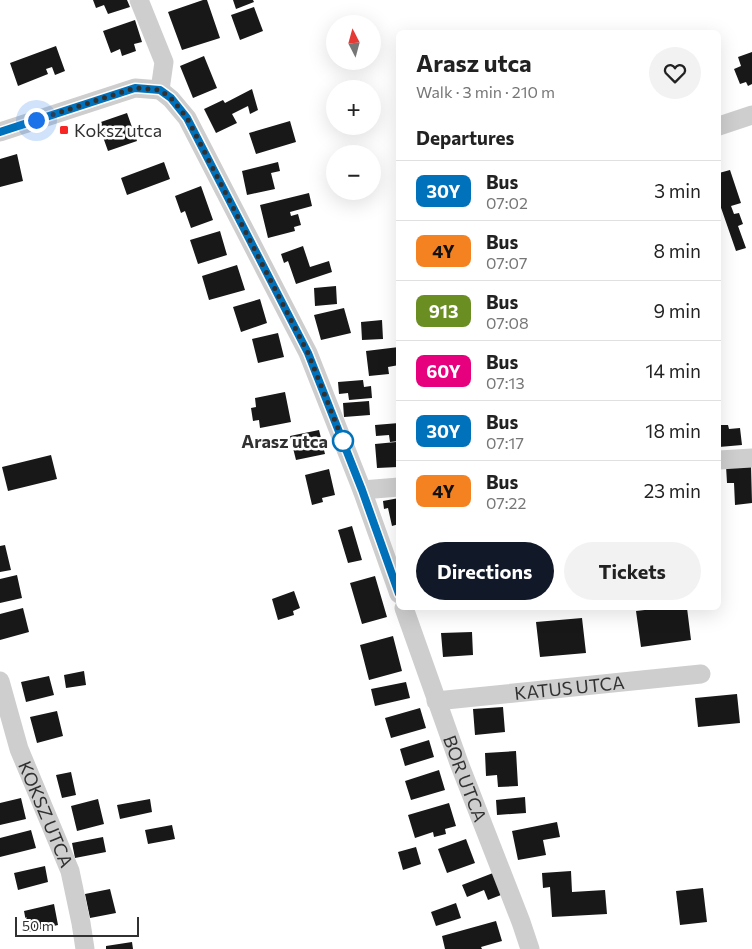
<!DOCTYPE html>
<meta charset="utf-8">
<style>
:root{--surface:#fff;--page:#f2f2f2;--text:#222;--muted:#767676;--line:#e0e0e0;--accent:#111827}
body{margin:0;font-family:Commissioner,sans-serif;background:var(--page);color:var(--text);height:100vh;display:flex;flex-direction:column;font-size:19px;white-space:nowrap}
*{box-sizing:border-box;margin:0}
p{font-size:16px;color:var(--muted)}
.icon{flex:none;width:28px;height:28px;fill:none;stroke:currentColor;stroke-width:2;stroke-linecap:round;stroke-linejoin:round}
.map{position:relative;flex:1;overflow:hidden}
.side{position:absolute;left:396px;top:30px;width:325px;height:580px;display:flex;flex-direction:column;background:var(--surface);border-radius:8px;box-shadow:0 5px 20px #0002}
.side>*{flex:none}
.badge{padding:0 10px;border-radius:8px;font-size:18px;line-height:32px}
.needle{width:32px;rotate:354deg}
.tools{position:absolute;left:326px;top:15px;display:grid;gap:10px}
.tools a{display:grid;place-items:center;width:55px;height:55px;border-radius:50%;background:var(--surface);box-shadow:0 5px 20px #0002;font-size:25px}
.scale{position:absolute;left:15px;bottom:12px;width:124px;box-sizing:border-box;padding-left:5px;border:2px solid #313131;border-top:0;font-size:14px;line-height:18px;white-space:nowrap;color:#313131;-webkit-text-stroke:4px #fff;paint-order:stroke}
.you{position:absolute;width:25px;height:25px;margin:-12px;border:4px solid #fff;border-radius:50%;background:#1a73e8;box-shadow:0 0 0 8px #1a73e833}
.map>.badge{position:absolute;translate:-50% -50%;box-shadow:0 0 0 2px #fff}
h2{padding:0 20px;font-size:19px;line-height:45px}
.round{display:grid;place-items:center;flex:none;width:52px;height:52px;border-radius:26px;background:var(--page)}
.head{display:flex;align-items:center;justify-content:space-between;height:85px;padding:0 20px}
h1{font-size:24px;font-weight:700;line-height:38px}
.action{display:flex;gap:10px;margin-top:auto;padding:10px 20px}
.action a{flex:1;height:58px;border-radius:30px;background:var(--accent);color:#fff;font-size:20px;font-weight:700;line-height:58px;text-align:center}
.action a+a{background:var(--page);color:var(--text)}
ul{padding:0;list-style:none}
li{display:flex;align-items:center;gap:15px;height:60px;padding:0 20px;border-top:1px solid var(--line)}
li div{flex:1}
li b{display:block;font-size:19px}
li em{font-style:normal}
li .badge{min-width:55px;font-weight:700;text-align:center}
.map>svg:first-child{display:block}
</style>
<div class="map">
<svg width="752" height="949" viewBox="0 0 752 949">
<rect width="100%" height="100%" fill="#fff"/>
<path fill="#181818" d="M93 0H127L130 7 108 14 104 5 96 8Z
M203 0H207L220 38 182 50 168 12Z
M233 0H253L254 2 236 9Z
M254 7 263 31 240 40 231 15Z
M135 20 142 42 134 44 136 51 122 56 120 49 111 53 103 31Z
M56 46 65 71 55 75 52 67 46 69 48 74 18 86 10 63Z
M752 52V84L748 86 746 82 740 84 734 69 741 66 738 57Z
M204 56 217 88 193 98 180 66Z
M252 89 258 110 250 114 248 106 232 114 237 123 216 133 204 109 223 100 225 103Z
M127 113 137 141 108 151 98 123Z
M290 121 296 142 256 154 249 133Z
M17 154 23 181 0 187V159Z
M164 162 170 179 127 195 121 178Z
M278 162 280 171 271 173 275 189 247 195 242 171Z
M730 170 741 203 731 206 734 214 739 213 743 224 738 226 746 248 736 251 719 202V173Z
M201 186 213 220 191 228 185 211 181 213 175 196Z
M309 193 312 206 290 212 291 216 298 214 301 225 294 227 295 231 268 238 260 205Z
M220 231 227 255 198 264 190 240Z
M303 246 310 267 329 261 332 272 296 284 288 261 284 263 281 254Z
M237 265 245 290 209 300 202 276Z
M336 286 337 304 315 306 314 288Z
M260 299 267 323 241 332 233 307Z
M344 308 351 333 321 340 314 315Z
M382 320 383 339 362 340 361 322Z
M278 333 284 357 258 363 252 339Z
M399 347V365L388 367 389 374 369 376 366 351Z
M363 380 364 387 371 386 372 398 349 400 348 393 339 394 338 382Z
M285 392 291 422 260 428 259 420 253 421 251 408 256 407 255 398Z
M369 401 370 415 344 417 343 403Z
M399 423V441L390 442 389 435 376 436 375 425Z
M719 425H728L729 429 740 428 742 445 719 447Z
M319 430 325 454 296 460 290 436Z
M396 442 398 467 377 468 375 444Z
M51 455 57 479 8 491 2 467Z
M751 464 752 503 735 505 734 483H727L726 466Z
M329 469 335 495 322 498 323 502 312 505 305 475Z
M399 498V524L392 526 388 508 384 509 383 501Z
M352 526 362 560 348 563 338 530Z
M5 545 11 570 0 572V546Z
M17 575 22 598 0 603V579Z
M375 576 387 617 362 624 350 583Z
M294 591 300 608 293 611 294 615 278 620 272 599Z
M23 608 29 632 0 640V614Z
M662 608H687L691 640 641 647 636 611Z
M582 618 586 653 540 657 536 622Z
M472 632 473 655 443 657 441 633Z
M393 636 402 671 369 680 360 645Z
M84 671 86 685 66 688 64 675Z
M49 676 54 695 26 702 21 682Z
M406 682 410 698 375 706 371 689Z
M737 694 740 723 698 727 695 698Z
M503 707 505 732 475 735 473 709Z
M420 708 426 728 391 738 385 718Z
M57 711 63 736 37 743 30 717Z
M429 740 434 757 405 766 400 749Z
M516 751 518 786 498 787 497 775 486 776 485 753Z
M439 770 445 790 411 800 405 781Z
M71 772 76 795 62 798 56 775Z
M525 797 526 813 497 815 496 800Z
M21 798 26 819 0 825V803Z
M98 799 104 824 77 831 71 806Z
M150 799 152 812 120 819 117 805Z
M449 803 456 826 445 829 446 834 434 837 433 832 415 838 408 815Z
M557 822 560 837 543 840 546 855 518 860 512 831Z
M172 825 175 839 148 844 145 830Z
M31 830 36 848 0 857V838Z
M103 837 106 852 75 858 72 843Z
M466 839 475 863 447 873 438 849Z
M416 847 421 864 403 870 398 852Z
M45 866 48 882 18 890 14 873Z
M571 871 572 892 605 890 607 914 552 917 550 887 543 888 542 873Z
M493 873 501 895 488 900 484 890 467 897 462 885Z
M703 888 707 922 680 925 676 891Z
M110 889 116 913 90 918 85 894Z
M456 903 461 918 436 926 431 912Z
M54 904 58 925 28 932 24 911Z
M496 921 502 941 481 947 482 949H445L442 936Z
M132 942 133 949H106V946Z"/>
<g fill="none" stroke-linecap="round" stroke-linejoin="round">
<g stroke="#cecece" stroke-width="19">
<path d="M139 0 164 62 160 90"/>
<path d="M160 90 171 99 187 118 308 353 362 490 399 594"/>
<path d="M719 126 752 115"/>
<path d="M0 132 135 88 160 90"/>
<path d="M719 460 752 458"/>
<path d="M362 490 399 487"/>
<path id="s1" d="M404 608 459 763 521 922 530 949"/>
<path id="s2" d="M0 681 19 749 70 871 81 923 85 949"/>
<path id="s3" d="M436 701 701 674"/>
</g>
</g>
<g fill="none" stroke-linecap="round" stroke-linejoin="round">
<g stroke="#fff" stroke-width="11">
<path id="line" d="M0 132 135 88 160 90 171 98 187 118 308 353 362 490 399 594"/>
</g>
<use href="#line" stroke="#0072bc" stroke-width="8"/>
<path stroke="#313131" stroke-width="5" stroke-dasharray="0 9" d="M36 120 135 88 160 90 171 98 187 118 308 353 343 441"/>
</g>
<rect fill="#f72523" stroke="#fff" stroke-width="2" x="59" y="125" width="10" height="10" rx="2.5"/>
<circle fill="#fff" stroke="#0072bc" stroke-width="2.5" cx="343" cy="441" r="10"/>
<g text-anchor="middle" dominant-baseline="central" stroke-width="5" stroke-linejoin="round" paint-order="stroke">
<g font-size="18" fill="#313131" stroke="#fff" text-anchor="start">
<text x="74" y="130">Koksz utca</text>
</g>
<g font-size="18" font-weight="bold" fill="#313131" stroke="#fff" text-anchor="end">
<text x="328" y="441">Arasz utca</text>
</g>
<g font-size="18" fill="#313131" stroke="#fff">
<text stroke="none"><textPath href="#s3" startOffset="134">KATUS UTCA</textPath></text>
<text stroke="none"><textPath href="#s1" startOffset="181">BOR UTCA</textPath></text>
<text stroke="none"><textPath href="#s2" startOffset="141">KOKSZ UTCA</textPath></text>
</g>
</g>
</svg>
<div class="tools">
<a><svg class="needle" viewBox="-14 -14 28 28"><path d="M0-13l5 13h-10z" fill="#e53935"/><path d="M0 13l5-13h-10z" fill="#767676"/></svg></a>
<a>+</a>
<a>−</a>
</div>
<div class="scale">50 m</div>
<div class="you" style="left:36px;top:120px"></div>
<section class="side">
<div class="head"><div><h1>Arasz utca</h1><p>Walk · 3 min · 210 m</p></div><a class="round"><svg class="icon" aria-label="heart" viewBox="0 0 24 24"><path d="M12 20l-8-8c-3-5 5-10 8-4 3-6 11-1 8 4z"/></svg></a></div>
<h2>Departures</h2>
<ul>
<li><span class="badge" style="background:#0072bc;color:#fff">30Y</span><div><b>Bus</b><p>07:02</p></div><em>3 min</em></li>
<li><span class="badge" style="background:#f58220;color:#111">4Y</span><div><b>Bus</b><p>07:07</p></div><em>8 min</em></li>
<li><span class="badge" style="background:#6b8e23;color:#fff">913</span><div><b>Bus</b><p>07:08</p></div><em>9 min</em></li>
<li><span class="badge" style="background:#e6007e;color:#fff">60Y</span><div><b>Bus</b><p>07:13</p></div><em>14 min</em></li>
<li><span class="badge" style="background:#0072bc;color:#fff">30Y</span><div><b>Bus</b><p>07:17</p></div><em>18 min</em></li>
<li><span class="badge" style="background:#f58220;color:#111">4Y</span><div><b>Bus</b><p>07:22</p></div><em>23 min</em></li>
</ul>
<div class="action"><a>Directions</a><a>Tickets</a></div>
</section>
</div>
